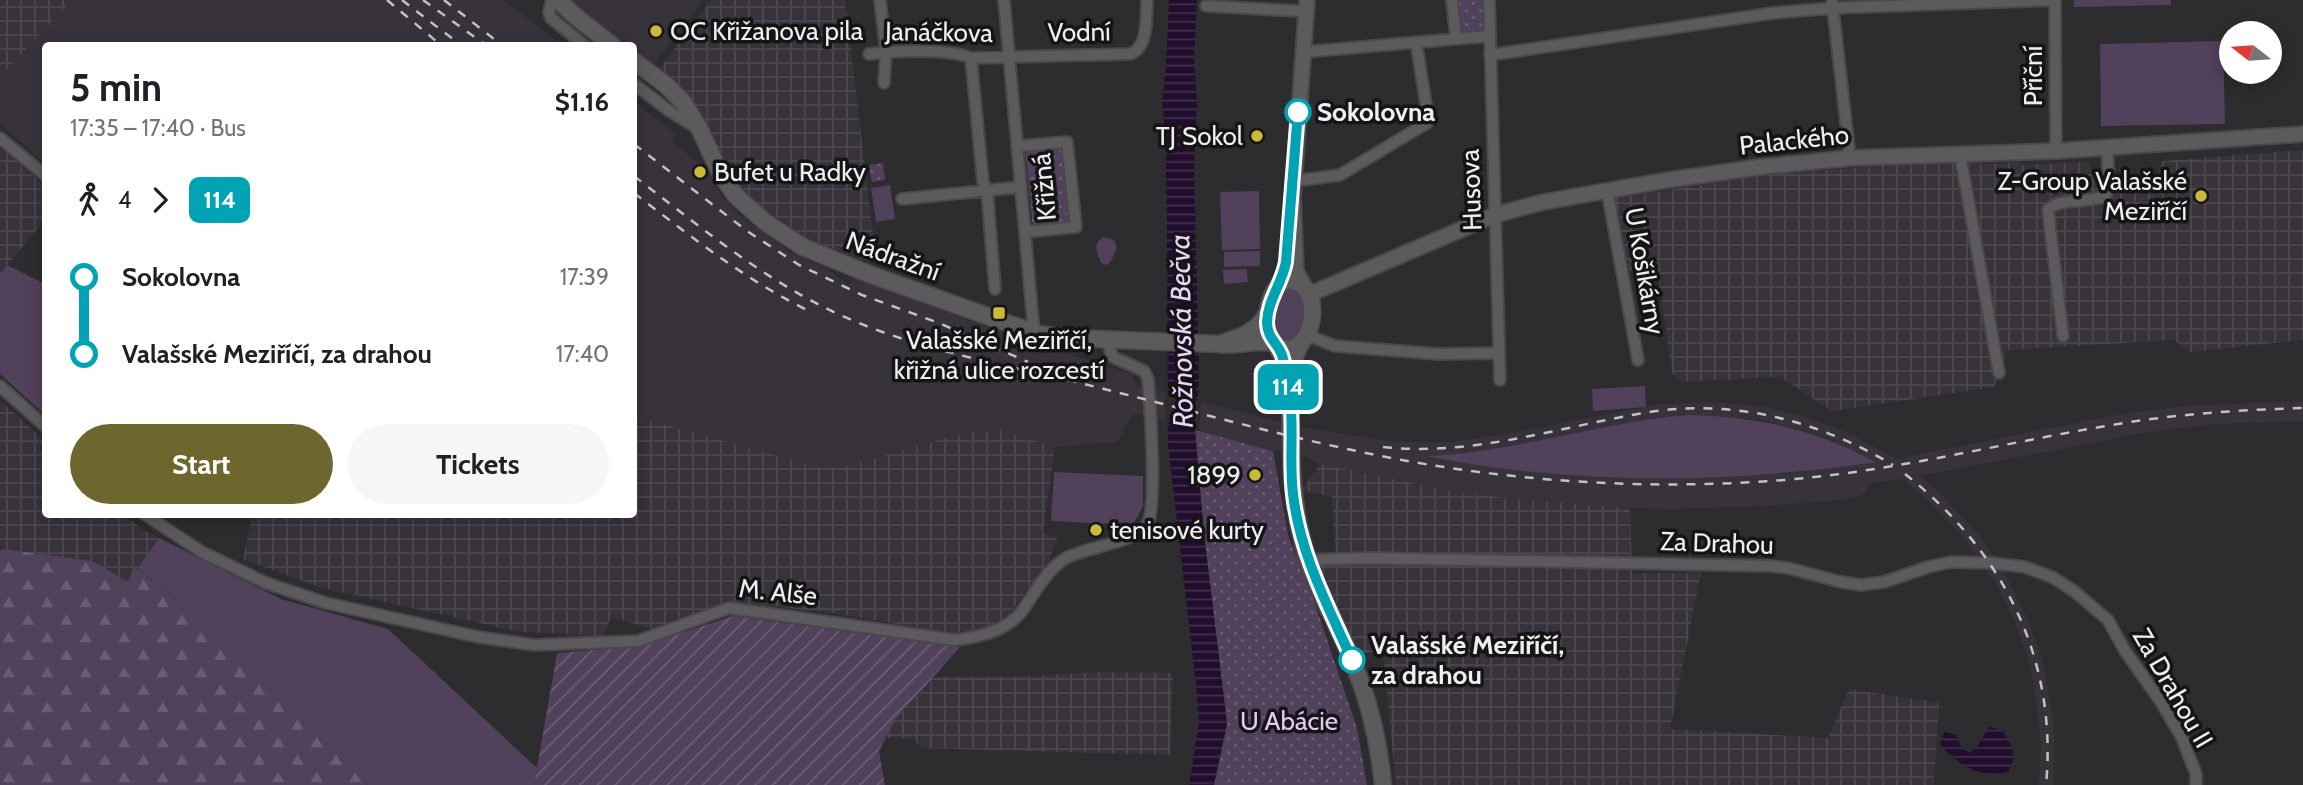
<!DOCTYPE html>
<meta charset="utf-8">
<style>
:root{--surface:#fff;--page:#f6f6f6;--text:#202124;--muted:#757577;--accent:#6d662d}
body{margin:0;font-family:Cabin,sans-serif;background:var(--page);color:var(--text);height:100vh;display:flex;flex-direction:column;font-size:26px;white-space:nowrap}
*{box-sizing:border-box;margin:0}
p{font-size:23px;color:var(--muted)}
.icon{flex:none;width:38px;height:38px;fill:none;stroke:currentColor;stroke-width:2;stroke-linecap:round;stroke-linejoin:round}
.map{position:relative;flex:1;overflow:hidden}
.drawer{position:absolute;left:42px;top:42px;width:595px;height:476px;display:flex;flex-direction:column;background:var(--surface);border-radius:7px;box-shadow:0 4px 18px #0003}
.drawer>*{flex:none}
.badge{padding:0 14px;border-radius:10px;font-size:24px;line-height:46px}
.needle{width:46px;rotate:287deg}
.controls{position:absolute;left:2219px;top:21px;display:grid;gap:14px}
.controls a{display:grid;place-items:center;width:63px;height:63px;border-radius:50%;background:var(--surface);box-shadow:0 4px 18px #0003;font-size:35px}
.map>.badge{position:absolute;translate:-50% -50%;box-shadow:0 0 0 4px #fff}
.legs{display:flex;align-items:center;gap:10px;height:77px;padding:0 28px;font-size:23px}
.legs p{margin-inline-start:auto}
.headline{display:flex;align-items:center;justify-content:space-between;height:119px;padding:0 28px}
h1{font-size:38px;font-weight:700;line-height:52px}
.action{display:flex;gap:14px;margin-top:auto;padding:14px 28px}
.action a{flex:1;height:80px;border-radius:42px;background:var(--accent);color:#fff;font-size:28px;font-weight:700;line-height:80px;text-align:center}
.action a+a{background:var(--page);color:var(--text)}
ul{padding:0 28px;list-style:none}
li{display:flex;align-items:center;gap:24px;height:77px;font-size:26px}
li i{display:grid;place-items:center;width:10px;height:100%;margin:0 9px;background:currentColor}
li i::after{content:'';width:18px;height:18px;margin:-9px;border:5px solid;border-radius:50%;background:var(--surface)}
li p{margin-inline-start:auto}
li:first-child i{background:linear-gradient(#0000 50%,currentColor 0)}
li:last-child i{background:linear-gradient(currentColor 50%,#0000 0)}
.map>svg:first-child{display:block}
</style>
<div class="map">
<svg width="2303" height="785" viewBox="0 0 2303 785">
<defs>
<pattern id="industrial-grid" width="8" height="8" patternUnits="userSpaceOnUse" patternTransform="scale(1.75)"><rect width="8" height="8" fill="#38333b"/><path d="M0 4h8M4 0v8" fill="none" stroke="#4b474e"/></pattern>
<pattern id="forest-firs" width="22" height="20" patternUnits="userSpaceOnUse" patternTransform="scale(1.75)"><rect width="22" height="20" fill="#51415b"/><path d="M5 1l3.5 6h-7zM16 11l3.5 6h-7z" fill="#6a5d73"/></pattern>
<pattern id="park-dots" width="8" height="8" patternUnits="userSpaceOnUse" patternTransform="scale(1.75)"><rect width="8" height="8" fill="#51415b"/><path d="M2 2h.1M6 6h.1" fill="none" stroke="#6a5d73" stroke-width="1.8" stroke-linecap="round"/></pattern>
<pattern id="garden-furrows" width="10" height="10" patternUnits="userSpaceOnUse" patternTransform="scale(1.75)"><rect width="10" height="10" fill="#51415b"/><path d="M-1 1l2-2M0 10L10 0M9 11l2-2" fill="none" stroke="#6a5d73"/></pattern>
<pattern id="water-rules" width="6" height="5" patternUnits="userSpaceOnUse" patternTransform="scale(1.75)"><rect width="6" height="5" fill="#210d2d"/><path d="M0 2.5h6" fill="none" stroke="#42314c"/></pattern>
</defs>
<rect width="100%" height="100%" fill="#2d2c2e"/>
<path fill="#38333b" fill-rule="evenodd" d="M72 0H504L561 45 114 46 110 40 107 45 46 46 45 164 0 123V77Z
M570 0H703L653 65 634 50V46L627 45Z
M634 101 676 134 671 141 705 168 722 197 741 217 790 252 827 269 848 285 853 278 1023 340 1132 374 1136 385 1300 427 1393 442H1450L1513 433 1660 404 1714 402 1760 406 1806 417 1851 434 1896 459 2111 416 2182 406 2303 401V421L2216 424 2148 432 1920 476 1941 494 1979 535 2008 579 2028 620 2042 658 2053 719 2055 747 2053 785H2039L2041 747 2035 690 2029 662 2016 625 1997 585 1968 543 1932 504 1902 479 1872 483 1863 495 1838 500 1767 506 1670 509 1593 507 1523 500 1450 491 1401 481 1320 464 1301 455 1280 450 1273 451 1139 414 1132 415 1117 442 1055 447 1001 430 967 432 848 466 822 469 634 416ZM1713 416 1758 419 1802 430 1829 439 1875 461 1789 473 1714 477H1639L1521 470 1430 456 1474 453 1515 446 1662 417Z"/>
<path fill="url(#industrial-grid)" d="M0 0H72L0 77Z
M711 0H845L875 251 870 262 809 240 753 201 737 182 692 100 659 69Z
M0 147 46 187 45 220 0 274Z
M2303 150V340L2190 352 2174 340 2007 350 1994 387 1832 411 1780 377 1681 382 1672 373 1657 266 1617 273 1604 200 1760 176 1945 160 1985 164 2020 162 2021 165 2089 162 2092 178 2114 177 2157 175 2162 161Z
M0 400 45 441 46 514 126 515 143 530 159 538 128 582 92 561 5 549 0 546Z
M634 416 822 468 848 466 967 432 1001 430 1055 447 1043 532 1057 538 1048 564 1007 617 980 630 951 633 833 613 740 603 656 630 611 617 604 636 520 632 319 587 243 559 252 515 634 514Z
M1320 464 1450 491 1523 500 1630 508 1632 573H1701L1670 729 1828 738 1849 689 1939 703 1934 785H1396L1383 652 1360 653 1319 566 1322 563H1336L1332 497 1302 490Z
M1099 672 1173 673 1170 755 922 748 913 739 886 738 895 720 934 677 1031 676Z"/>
<path fill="#51415b" d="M2074 0H2171V5L2074 7Z
M2223 41 2225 124 2101 126 2100 44Z
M890 185 895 219 876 222 871 188Z
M1259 191 1260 249 1222 250 1220 192Z
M1103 237 1114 240 1117 248 1111 261 1107 265 1101 263C1097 252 1092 245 1103 237Z
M1260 251V266L1224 267V252Z
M7 265 45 284V415L0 374V274Z
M1247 269 1248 282 1224 284 1223 270Z
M1287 288H1293L1303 296C1305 313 1304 325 1296 340L1285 342C1266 330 1274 302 1287 288Z
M1645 386 1646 407 1593 411 1592 389Z
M1688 415C1759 417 1813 428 1876 462 1728 484 1573 485 1425 456 1515 453 1599 422 1688 415Z
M1054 472 1143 476V506L1133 525 1051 521Z
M159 538 281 599 388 629 537 768 534 785H368L182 603 137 569Z"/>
<path fill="url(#forest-firs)" d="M5 549 92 561 128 582 134 567 182 603 368 785H0V550Z"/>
<path fill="url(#park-dots)" d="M1452 0H1489L1490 36 1456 38Z
M1065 145 1073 225 1033 229 1025 148Z
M883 163 885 180 872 182 869 165Z
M1195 430 1273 451 1288 535 1315 604 1357 728 1367 785H1214L1227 724 1204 534Z"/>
<path fill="url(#garden-furrows)" d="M733 616 960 647 895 720 879 751 885 785H534L557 653 641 646Z"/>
<path fill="url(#water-rules)" d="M1169 0H1197L1194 59 1197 102 1194 164 1199 381 1195 430 1204 534 1227 724 1214 785H1189L1199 723 1197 693 1168 444 1167 217 1165 129 1162 102 1166 67Z
M1989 727 2002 730C2012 745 2018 754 2008 772 1980 779 1957 765 1940 744L1944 732 1956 735 1961 748 1970 753 1977 747Z"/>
<path fill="#2d2c2e" d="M1165 393 1201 401 1199 430 1165 421Z"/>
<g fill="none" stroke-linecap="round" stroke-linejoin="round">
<g stroke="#4a484a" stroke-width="14">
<path id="minor" d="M552 0 549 12 551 18 585 46
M880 0 886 52 884 83
M1004 0 1034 333
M1452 0 1456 38
M1489 0 1500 380
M1832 0 1850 158
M2055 0 2056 151
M1206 6 1299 11
M1303 52 1490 36
M869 54C897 51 947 48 971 58L1130 54C1149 47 1146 17 1147 0
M1490 55 1773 13 1833 8 2055 0
M971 58 983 182 987 190 995 289
M634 84 668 110 697 128
M0 138 46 176
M1017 146 1067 142 1076 227 1025 232
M1960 154 1999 373
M1294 181 1340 175 1427 123 1428 116 1416 42
M1607 190 1638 360
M902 199 1021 187
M1307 335 1335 346 1439 354 1499 353
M2063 336 2048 210C2058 197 2091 204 2106 195L2109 186 2107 147
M0 386 46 427
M144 514 202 552 266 583 326 603 478 637 534 645 638 641 729 608 955 640C979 637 1007 631 1022 611 1036 592 1045 571 1066 558 1088 546 1136 544 1148 522 1157 505 1150 404 1148 379L1144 371 1113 357 1110 350V340
M1308 560 1368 558 1769 566 1788 568 1841 582 1861 585 1884 582 1928 567 1951 562 1991 563 2025 567 2052 577 2074 591 2108 620 2125 651 2161 702 2182 738 2196 774V785"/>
</g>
<g stroke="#4a484a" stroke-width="18">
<path id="tertiary" d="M1293 196 1307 0
M1278 286C1292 264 1290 221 1293 196L1296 271 1303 284
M1310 294 1495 215 1543 202 1668 180 1760 167 1850 158 2056 151 2303 134"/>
</g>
<g stroke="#4a484a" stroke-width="19">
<path id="secondary" d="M558 0 575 16 613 46
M634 61 666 85 683 102 700 130 721 175 736 196 765 222 803 247 869 274 1038 334 1071 338 1219 344
M1289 280C1329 284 1312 363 1279 347 1272 344 1269 337 1268 330 1265 313 1270 284 1289 280Z
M1268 311C1259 332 1239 338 1219 344 1238 347 1254 339 1273 343
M1277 346 1282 356 1290 397 1295 356 1300 345
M1290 397C1291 451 1290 504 1307 557 1318 594 1340 628 1354 665 1370 703 1379 744 1383 785"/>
</g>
<use href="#minor" stroke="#5c5a5d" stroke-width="10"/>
<use href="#tertiary" stroke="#5c5a5d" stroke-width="14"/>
<use href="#secondary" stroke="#5c5a5d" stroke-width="16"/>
<path stroke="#c2c1c3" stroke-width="2.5" stroke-dasharray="9 9" stroke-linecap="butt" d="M387 0 442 46
M402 0 462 46
M423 0 487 46
M444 0 503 46
M634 144 747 231 799 265 862 295 939 323 1028 362
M634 176C698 225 761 278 836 313 917 351 1009 365 1096 387 1197 412 1299 441 1402 460 1528 483 1657 490 1784 480 1896 471 2002 443 2112 425 2175 414 2239 410 2303 408
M634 193C689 235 744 279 807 310
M1383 447C1474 457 1561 426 1650 412 1736 399 1819 421 1893 465
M1905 474C2003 551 2058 659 2046 785"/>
</g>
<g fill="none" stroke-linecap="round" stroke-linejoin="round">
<g stroke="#fff" stroke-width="16">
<path id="line-1" d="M1298 112 1286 262C1282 284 1268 299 1267 322 1267 338 1277 342 1282 355 1286 368 1289 384 1290 397 1294 429 1289 462 1293 494 1300 554 1328 606 1352 660"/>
</g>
<use href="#line-1" stroke="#00a3b4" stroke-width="10"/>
</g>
<g fill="#cbba39" stroke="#151516" stroke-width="2.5">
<circle cx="656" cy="31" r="7"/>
<circle cx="1257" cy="136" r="7"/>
<circle cx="700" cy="172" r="7"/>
<circle cx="2201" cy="196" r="7"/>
<rect x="992" y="306" width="14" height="14" rx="3.5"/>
<circle cx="1255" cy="475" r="7"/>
<circle cx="1096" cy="530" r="7"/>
</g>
<g fill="#fff" stroke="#00a3b4" stroke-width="3.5">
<circle cx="1298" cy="112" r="12"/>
<circle cx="1352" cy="660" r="12"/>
</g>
<g text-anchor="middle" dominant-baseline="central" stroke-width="7" stroke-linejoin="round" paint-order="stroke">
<g font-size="26" fill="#efeef0" stroke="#151516" text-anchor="start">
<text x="670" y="31">OC Křižanova pila</text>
<text x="1243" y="136" text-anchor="end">TJ Sokol</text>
<text x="714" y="172">Bufet u Radky</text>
<text x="2187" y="181" text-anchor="end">Z-Group Valašské<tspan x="2187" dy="30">Meziříčí</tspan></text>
<text x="999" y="340" text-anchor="middle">Valašské Meziříčí,<tspan x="999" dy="30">křižná ulice rozcestí</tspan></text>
<text x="1241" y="475" text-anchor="end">1899</text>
<text x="1110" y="530">tenisové kurty</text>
</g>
<g font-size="26" fill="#efeef0" stroke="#151516">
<text transform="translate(939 32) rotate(1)">Janáčkova</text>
<text transform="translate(1079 32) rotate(-1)">Vodní</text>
<text transform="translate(2033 76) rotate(-90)">Příční</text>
<text transform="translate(1794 140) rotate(-6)">Palackého</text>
<text transform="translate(1044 187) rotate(-95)">Křižná</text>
<text transform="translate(1471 190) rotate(-92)">Husova</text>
<text transform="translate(893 256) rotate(20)">Nádražní</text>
<text transform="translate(1645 271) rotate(80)">U Košikárny</text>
<text transform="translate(1717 543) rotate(2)">Za Drahou</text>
<text transform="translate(778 592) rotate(6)">M. Alše</text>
<text transform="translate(2173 688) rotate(60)">Za Drahou II</text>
</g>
<g font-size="26" font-weight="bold" fill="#efeef0" stroke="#151516" text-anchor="start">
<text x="1317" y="112">Sokolovna</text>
<text x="1371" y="645">Valašské Meziříčí,<tspan x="1371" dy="30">za drahou</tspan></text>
</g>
<g font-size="26" fill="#e5c7fa" stroke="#151516">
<text x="1289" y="721">U Abácie</text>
</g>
<g font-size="28" font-style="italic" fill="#ebd4fb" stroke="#151516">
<text transform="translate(1181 331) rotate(-91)">Rožnovská Bečva</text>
</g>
</g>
</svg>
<div class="controls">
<a><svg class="needle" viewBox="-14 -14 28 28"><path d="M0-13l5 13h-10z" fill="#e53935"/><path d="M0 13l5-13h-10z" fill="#757577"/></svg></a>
</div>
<b class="badge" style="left:1288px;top:387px;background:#00a3b4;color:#fff">114</b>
<section class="drawer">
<div class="headline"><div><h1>5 min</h1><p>17:35 – 17:40 · Bus</p></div><b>$1.16</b></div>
<div class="legs"><svg class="icon" aria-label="walk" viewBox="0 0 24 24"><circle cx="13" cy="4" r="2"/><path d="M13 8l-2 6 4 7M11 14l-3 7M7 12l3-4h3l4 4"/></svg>4<svg class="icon" aria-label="forward" viewBox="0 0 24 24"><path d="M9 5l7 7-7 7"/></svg><b class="badge" style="background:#00a3b4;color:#fff">114</b></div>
<ul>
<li><i style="color:#00a3b4"></i><b>Sokolovna</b><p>17:39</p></li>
<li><i style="color:#00a3b4"></i><b>Valašské Meziříčí, za drahou</b><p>17:40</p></li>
</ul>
<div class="action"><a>Start</a><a>Tickets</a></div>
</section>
</div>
